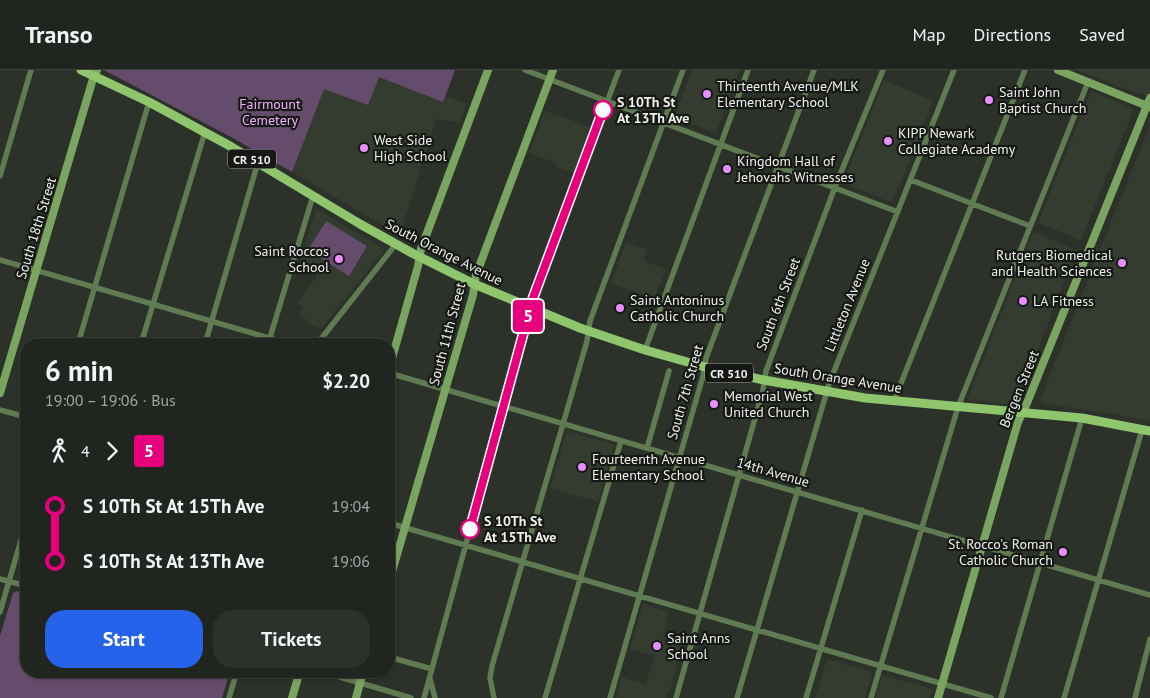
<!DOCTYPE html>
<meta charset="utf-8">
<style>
:root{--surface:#21251f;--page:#2d312c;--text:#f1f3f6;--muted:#a2a5a4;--line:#3e423d;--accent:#2563eb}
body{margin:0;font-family:"PT Sans",sans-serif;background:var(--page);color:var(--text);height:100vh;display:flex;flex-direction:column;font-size:19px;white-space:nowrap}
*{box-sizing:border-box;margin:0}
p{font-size:16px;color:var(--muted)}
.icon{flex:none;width:28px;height:28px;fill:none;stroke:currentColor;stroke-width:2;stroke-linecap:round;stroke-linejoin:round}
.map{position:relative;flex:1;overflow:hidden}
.details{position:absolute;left:20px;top:268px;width:375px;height:340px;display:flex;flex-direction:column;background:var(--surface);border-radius:20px;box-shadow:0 1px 4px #0004,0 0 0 1px var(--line)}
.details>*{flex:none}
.badge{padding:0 10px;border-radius:4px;font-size:18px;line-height:32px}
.map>.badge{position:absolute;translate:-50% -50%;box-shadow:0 0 0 2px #fff}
.legs{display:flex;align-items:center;gap:8px;height:55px;padding:0 25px;font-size:16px}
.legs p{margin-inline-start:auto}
.summary{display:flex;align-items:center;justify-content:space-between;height:85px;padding:0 25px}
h1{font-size:28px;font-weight:600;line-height:38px}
.cta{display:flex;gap:10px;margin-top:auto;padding:10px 25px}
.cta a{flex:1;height:58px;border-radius:20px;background:var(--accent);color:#fff;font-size:20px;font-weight:600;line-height:58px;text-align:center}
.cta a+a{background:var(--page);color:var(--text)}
ul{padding:0 25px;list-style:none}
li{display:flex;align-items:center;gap:18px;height:55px;font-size:19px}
li i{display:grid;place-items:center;width:8px;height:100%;margin:0 6px;background:currentColor}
li i::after{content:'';width:12px;height:12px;margin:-6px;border:4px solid;border-radius:50%;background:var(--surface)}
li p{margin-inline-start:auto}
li:first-child i{background:linear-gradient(#0000 50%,currentColor 0)}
li:last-child i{background:linear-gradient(currentColor 50%,#0000 0)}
header{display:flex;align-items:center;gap:30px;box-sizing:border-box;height:70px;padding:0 25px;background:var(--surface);border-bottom:1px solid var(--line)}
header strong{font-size:24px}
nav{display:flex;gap:28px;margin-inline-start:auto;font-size:18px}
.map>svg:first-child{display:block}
</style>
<header>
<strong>Transo</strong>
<nav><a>Map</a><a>Directions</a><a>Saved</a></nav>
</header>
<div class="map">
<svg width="1150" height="628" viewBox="0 0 1150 628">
<rect width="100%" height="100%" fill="#2c3129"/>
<path fill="#343c2f" d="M692 0H740L716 63 674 47Z
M1077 0H1150V27L1140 23H1136Z
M379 7 443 32 446 26 467 34 460 53 436 49 400 165 292 102 324 18Z
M884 10 933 31 901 112 891 132 843 113Z
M1091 21 1134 39 1081 170 1038 153Z
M545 41 590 57 573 103 556 97 557 94 529 83Z
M1150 55V351L1121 346 1119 344 1108 343V344L1042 333 1040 330Z
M316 139 385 179 321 259 315 255 313 256 298 243 303 237 297 233 318 205 298 199Z
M1033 162 1077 180 1016 335 967 330Z
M626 172 647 180 644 191 666 199 654 229 611 213Z
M567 361 615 375 598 432 550 418Z
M643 534 669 542 663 566 683 573 671 617 666 628H616L621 607 645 614 647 610 654 586 630 579Z
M827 589 872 602 865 628H815Z
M882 605 932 619 929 628H875Z"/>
<path fill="#664c6c" d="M104 0H455L443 32 379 7 368 35 324 19 292 102 231 67Z
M326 151 367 176 349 206 308 180Z
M17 521 26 524V601H230L222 628H0V566L13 523Z"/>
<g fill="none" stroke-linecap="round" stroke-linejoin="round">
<path stroke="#607b51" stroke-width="5.5" d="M525 0 898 142
M0 106 31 0
M911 110 1030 156
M0 190 290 274
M78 274 149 32
M141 274 205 62
M205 274 256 99 260 93
M268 274 313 126
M317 274 396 174
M645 280 748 0
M389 303 1150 525
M894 331 1025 0
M0 340 26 347
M647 378 669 301
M389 453 991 628
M0 509 26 516
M0 542 26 453
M389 587 432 599
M320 601 411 628
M430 609 435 628
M229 628 237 601
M424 628 533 228 619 0
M494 628 490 608 492 596 563 354 587 271 590 251 683 0
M545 628 621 371
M610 628 703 306 706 288 814 0
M676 628 739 405 763 320 766 301 835 117 883 0
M737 628 829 314 954 0
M806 628 862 440
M871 628 958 337 1088 12
M1001 628 1082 348
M1064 628 1142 360
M1135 628 1150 569"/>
<path stroke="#7aa561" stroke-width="8" d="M1058 0 1150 37
M389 299 418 196 421 179 488 0
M0 323 92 12 97 0
M389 512 473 225 476 205 553 0
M292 628 300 601
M356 628 363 601
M938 628 1018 352 1027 333 1150 28"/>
<path stroke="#8ec56d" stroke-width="9" d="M81 0 149 32 230 76 360 154 412 183 474 214 580 258 645 280 705 297 764 310 865 328 1082 348 1150 361"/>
</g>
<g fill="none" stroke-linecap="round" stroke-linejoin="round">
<g stroke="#fff" stroke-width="11">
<path id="line-1" d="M470 459 533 228 603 40"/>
</g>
<use href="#line-1" stroke="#e6007e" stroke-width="8"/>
</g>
<g fill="#e98efe" stroke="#161815" stroke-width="2">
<circle cx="707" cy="24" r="5"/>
<circle cx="989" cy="30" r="5"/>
<circle cx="888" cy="71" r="5"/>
<circle cx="364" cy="78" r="5"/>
<circle cx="727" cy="99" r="5"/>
<circle cx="339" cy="189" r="5"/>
<circle cx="1122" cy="193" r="5"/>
<circle cx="1023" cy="231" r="5"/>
<circle cx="620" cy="238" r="5"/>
<circle cx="714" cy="334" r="5"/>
<circle cx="582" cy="397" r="5"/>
<circle cx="1063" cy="482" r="5"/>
<circle cx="657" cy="576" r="5"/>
</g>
<g fill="#fff" stroke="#e6007e" stroke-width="2.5">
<circle cx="603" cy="40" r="9"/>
<circle cx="470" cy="459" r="9"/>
</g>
<g text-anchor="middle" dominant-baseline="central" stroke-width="4.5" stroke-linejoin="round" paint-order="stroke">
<g fill="#161815" stroke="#acafab" stroke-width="1">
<rect x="228" y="79.5" width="48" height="19" rx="4"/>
<rect x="705" y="293.5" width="48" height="19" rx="4"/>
</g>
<g font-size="12" font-weight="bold" fill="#edf0eb">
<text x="252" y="89">CR 510</text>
<text x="729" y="303">CR 510</text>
</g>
<g font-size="14" fill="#edf0eb" stroke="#161815" text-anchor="start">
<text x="717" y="16">Thirteenth Avenue/MLK<tspan x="717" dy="16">Elementary School</tspan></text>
<text x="999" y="22">Saint John<tspan x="999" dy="16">Baptist Church</tspan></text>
<text x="898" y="63">KIPP Newark<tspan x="898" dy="16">Collegiate Academy</tspan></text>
<text x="374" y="70">West Side<tspan x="374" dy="16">High School</tspan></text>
<text x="737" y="91">Kingdom Hall of<tspan x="737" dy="16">Jehovahs Witnesses</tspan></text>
<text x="329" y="181" text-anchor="end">Saint Roccos<tspan x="329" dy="16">School</tspan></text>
<text x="1112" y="185" text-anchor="end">Rutgers Biomedical<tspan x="1112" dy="16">and Health Sciences</tspan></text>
<text x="630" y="230">Saint Antoninus<tspan x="630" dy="16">Catholic Church</tspan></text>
<text x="1033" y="231">LA Fitness</text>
<text x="724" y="326">Memorial West<tspan x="724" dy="16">United Church</tspan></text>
<text x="592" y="389">Fourteenth Avenue<tspan x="592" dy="16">Elementary School</tspan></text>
<text x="1053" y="474" text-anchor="end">St. Rocco's Roman<tspan x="1053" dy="16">Catholic Church</tspan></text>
<text x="667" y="568">Saint Anns<tspan x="667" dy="16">School</tspan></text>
</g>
<g font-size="14" font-weight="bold" fill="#edf0eb" stroke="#161815" text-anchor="start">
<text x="617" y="32">S 10Th St<tspan x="617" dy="16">At 13Th Ave</tspan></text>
<text x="484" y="451">S 10Th St<tspan x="484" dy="16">At 15Th Ave</tspan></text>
</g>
<g font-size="14" fill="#efb1fe" stroke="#161815">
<text x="270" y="34">Fairmount<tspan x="270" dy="16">Cemetery</tspan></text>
</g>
<g font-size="14" fill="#edf0eb" stroke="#161815">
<text transform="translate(36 158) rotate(-73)">South 18th Street</text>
<text transform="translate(444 182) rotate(27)">South Orange Avenue</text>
<text transform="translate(778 234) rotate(-69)">South 6th Street</text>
<text transform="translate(847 235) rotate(-68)">Littleton Avenue</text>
<text transform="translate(447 264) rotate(-75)">South 11th Street</text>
<text transform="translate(838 308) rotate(9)">South Orange Avenue</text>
<text transform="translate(1019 319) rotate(-68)">Bergen Street</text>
<text transform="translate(685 322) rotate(-74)">South 7th Street</text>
<text transform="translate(773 402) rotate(16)">14th Avenue</text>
</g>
</g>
</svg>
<b class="badge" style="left:528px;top:246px;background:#e6007e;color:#fff">5</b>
<section class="details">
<div class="summary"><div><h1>6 min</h1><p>19:00 – 19:06 · Bus</p></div><b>$2.20</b></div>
<div class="legs"><svg class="icon" aria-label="walk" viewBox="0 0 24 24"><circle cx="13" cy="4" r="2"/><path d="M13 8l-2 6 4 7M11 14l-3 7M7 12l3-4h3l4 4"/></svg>4<svg class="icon" aria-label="forward" viewBox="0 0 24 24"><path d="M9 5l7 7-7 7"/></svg><b class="badge" style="background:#e6007e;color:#fff">5</b></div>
<ul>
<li><i style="color:#e6007e"></i><b>S 10Th St At 15Th Ave</b><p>19:04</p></li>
<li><i style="color:#e6007e"></i><b>S 10Th St At 13Th Ave</b><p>19:06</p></li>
</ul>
<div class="cta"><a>Start</a><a>Tickets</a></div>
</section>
</div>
